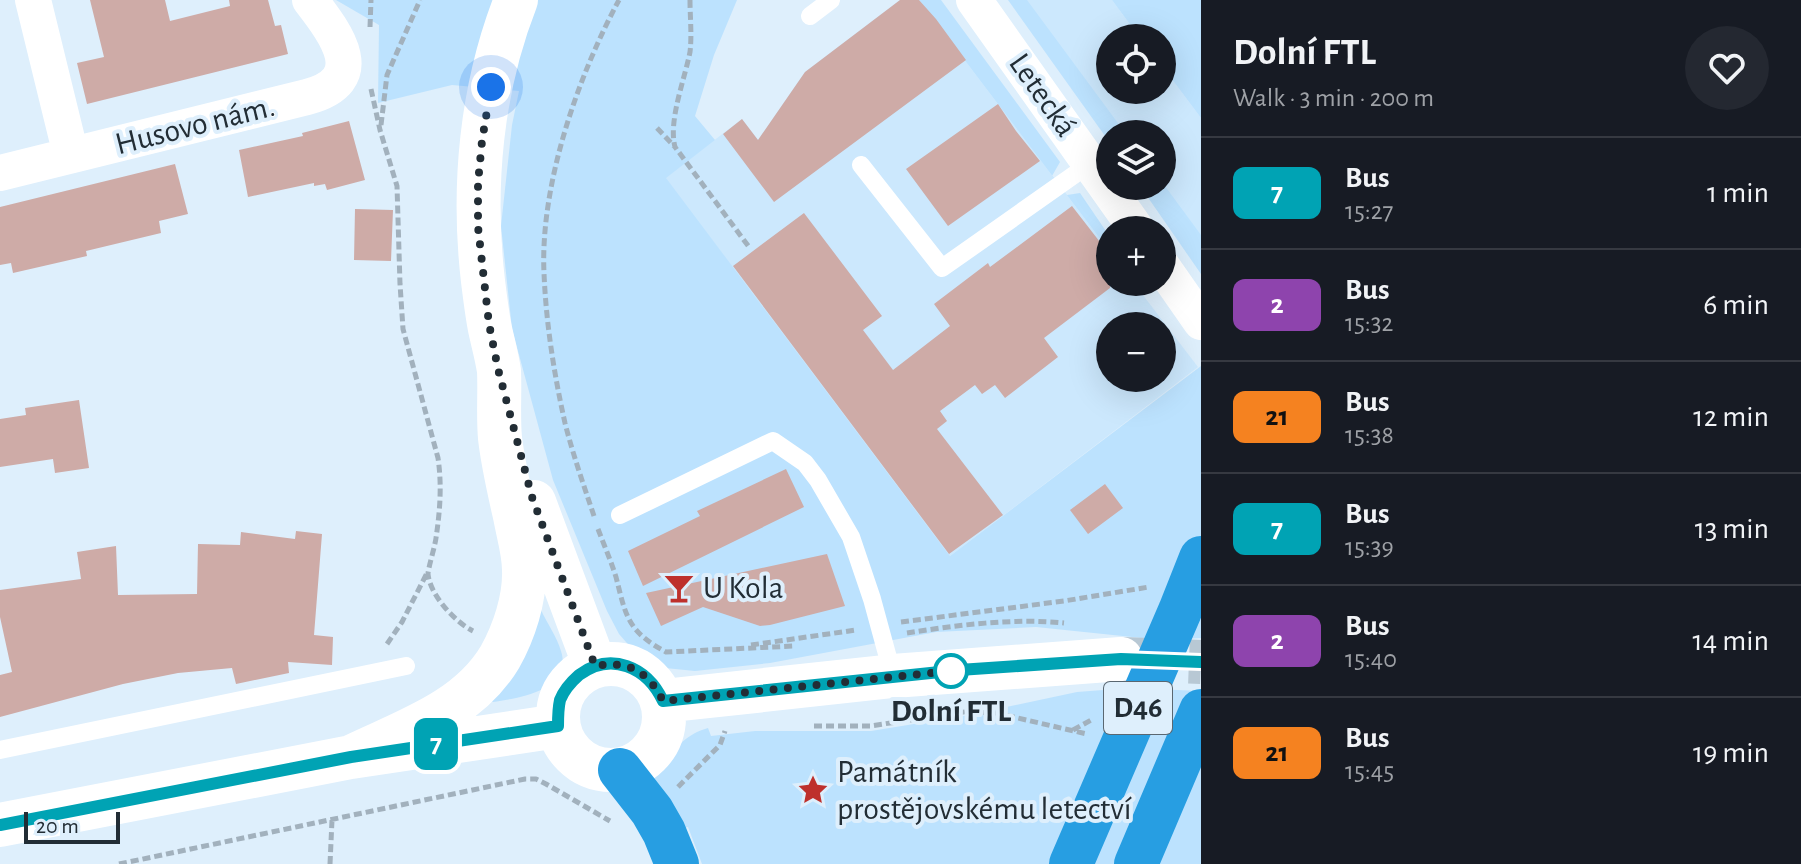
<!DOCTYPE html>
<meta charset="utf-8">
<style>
:root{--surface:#171b24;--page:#242831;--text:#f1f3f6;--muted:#9ea1a6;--line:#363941}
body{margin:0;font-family:"Alegreya Sans",sans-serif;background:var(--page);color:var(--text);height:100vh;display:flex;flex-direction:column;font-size:30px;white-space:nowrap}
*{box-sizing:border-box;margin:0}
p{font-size:26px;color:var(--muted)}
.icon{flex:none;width:44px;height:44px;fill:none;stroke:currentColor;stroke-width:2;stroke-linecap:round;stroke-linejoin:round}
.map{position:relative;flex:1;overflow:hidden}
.drawer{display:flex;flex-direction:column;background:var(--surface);width:600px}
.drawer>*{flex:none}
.badge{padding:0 16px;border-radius:12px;font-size:28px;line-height:52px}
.buttons{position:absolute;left:1096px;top:24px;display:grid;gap:16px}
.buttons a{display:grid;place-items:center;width:80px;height:80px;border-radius:50%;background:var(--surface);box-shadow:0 8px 32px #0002;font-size:40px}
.scale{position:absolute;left:24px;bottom:20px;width:96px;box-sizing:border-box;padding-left:8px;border:4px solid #222d35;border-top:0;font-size:22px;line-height:28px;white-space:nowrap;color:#222d35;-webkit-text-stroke:6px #deeffc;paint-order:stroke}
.you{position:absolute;width:40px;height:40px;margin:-20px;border:6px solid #fff;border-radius:50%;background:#1a73e8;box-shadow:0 0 0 12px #1a73e833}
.map>.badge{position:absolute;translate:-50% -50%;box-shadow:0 0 0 4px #fff}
.round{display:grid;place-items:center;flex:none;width:84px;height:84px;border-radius:42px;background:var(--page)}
.headline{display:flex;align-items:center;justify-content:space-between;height:136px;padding:0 32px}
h1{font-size:38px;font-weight:700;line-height:60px}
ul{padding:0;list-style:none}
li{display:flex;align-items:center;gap:24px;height:112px;padding:0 32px;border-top:2px solid var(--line)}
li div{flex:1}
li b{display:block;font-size:30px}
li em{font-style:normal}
li .badge{min-width:88px;font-weight:700;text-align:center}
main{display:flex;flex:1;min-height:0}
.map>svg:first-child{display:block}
</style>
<main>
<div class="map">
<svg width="1201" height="864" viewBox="0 0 1201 864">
<rect width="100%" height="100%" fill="#deeffc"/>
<path fill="#cce8fd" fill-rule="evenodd" d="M900 0H919L1110 252V282H1133L1198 367 950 556 665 178 742 119 758 140 805 72ZM1110 326H1162V378H1110Z
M1024 0H1112L1140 38H1110V90H1162V66L1201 118V236L1162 184V134H1124Z"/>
<path fill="#bce2fe" d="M336 0H737L714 55 695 116 715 140 666 178 950 556 1201 366V638L1161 640 1036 627 936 632 770 663 695 671 665 668 640 658 619 634 607 611 553 480 512 329 501 226 512 125 519 91 452 85 378 103 379 25Z
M919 0H941L1060 162 1052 176 1067 195 1080 193 1110 237V252Z
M1008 0H1027L1126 134H1110V143Z
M1112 0H1201V118L1162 66V38H1140Z
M1162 182 1201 235V274L1140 186H1162Z
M541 610C547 623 557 637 561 651 573 690 520 698 493 702L488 699Z
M1129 688 1201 691V864H702L688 827 678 830 650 775C669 757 682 735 708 728L711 736 755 731H871L969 715 1077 692Z"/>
<path fill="#ceaba7" d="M90 0H165L170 21 230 6 229 0H268L275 26 281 25 288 54 87 104 77 63 104 57Z
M900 0H919L936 19 966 60 774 202 723 134 742 119 758 140 805 72Z
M998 104 1016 131 1040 161 948 226 906 169Z
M349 121 365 180 327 190 325 184 314 186V183L248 197 239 150 303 136 302 133Z
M175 164 188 214 159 221 161 233 86 251 87 256 13 273 11 263 0 265V207Z
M1072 206 1110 255V288L1044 338 1058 357 1005 398 995 385 982 394 975 385 940 411 947 421 937 429 1003 515 949 554 733 266 804 213 882 316 863 330 893 370 950 326 934 304 988 263 990 267Z
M355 209 393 210 391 261 354 260Z
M79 400 89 468 55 473 53 459 0 467V419L26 415 25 408Z
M786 469 804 507 643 586 628 551 700 516 697 511Z
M1105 484 1123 508 1088 534 1070 510Z
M296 531 322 534 314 635 333 637 332 665 288 662 289 673 236 684 232 668 178 673 123 684 0 717V675L12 672 0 617V590L81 579 77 552 116 546 118 595 197 594 198 544 240 545 241 532 295 539Z
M827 554 845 606 770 625 760 626 703 607 661 626 646 593Z"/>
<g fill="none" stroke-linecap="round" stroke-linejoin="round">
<path stroke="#b8c8d4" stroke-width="44" stroke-dasharray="44 22" stroke-linecap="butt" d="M1123 659 1201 662"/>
<path stroke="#a2b1bd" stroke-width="5" stroke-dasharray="8 4" stroke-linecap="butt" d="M690 0C690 17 692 35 690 52 685 78 668 121 675 147L749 247
M370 27 371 0
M371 89 380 130 397 186 400 284 403 329 438 458C442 485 440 511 436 538 435 546 428 569 428 574 430 595 455 622 473 631
M381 125 387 75 420 0
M657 128 674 146
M594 516C584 486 573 455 565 423 554 374 546 323 544 273 540 185 578 76 619 0
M598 529C604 545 611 561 616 577 626 616 627 631 666 652L794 646
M901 622 1064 601 1149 587
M907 633C957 625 1013 618 1064 623
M387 644 402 622 427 573
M751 645 856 630
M971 712 996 713 1087 734
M814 726H870L971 711
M1073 730 1093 719
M678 787 720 745 725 731
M119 864 525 779H536L546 784 610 821
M330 864 332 820"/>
<path stroke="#fff" stroke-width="18" d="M810 16 831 0
M861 165 942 268 1091 163
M620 515 773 441 805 463 818 480 851 537 872 599 893 676
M0 750 406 666"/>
<path stroke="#fff" stroke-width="36" d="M33 0 71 155
M974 0 1137 230
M0 173 307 97C371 80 337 35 310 0
M1162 266 1201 322"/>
<path stroke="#fff" stroke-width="44" d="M534 502 595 666
M558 717a53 53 0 1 1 106 0a53 53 0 1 1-106 0Z
M663 701 893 676 1121 659
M351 757C405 731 468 711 500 657 514 632 525 599 524 570 524 552 518 533 515 516 509 490 503 464 500 438 498 416 500 393 499 371 497 357 493 343 490 329 487 314 485 297 483 281 472 187 481 89 516 0
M0 825 351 757 558 726"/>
<path stroke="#279ee2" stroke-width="44" d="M620 770 652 811 664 832 677 864
M1071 864 1180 611 1201 558
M1136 864 1201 711"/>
</g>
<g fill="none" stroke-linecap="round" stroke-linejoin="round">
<g stroke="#fff" stroke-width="18">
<path id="line" d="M0 825 351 757 558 726C558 717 558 709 560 700 564 690 571 682 579 675 611 651 647 667 663 701L959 670 1121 659 1201 662"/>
</g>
<use href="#line" stroke="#00a3b4" stroke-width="12"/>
<path stroke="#222d35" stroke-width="8" stroke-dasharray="0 14.4" d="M491 87 482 141 478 183V227L489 324 498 369 532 497 595 666C628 660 648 671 663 701L959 670 951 671"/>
</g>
<defs>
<g id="bar-bare" transform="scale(2.4)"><path d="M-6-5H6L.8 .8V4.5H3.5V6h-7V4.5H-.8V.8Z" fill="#be302c" stroke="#deeffc" stroke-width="2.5" paint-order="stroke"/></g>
<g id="sight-bare" transform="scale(2.4)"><path d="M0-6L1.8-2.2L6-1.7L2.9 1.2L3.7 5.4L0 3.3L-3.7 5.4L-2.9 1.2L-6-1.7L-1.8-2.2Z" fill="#be302c" stroke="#deeffc" stroke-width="2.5" paint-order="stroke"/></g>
</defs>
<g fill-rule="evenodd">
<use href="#bar-bare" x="679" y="588"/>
<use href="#sight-bare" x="813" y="790"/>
</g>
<circle fill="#fff" stroke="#00a3b4" stroke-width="4" cx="951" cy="671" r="16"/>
<g text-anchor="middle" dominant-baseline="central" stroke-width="8" stroke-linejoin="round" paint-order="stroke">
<rect fill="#deeffc" stroke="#5a6771" stroke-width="2" x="1104" y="682" width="68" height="52" rx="6"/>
<g font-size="30" font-weight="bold" fill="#222d35">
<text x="1138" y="708">D46</text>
</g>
<g font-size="32" fill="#222d35" stroke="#deeffc">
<text transform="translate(1043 95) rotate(55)">Letecká</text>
<text transform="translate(195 125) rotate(-14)">Husovo nám.</text>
</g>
<g font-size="32" fill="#222d35" stroke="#deeffc" text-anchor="start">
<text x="703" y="588">U Kola</text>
<text x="837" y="772">Památník<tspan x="837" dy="37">prostějovskému letectví</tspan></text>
</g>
<g font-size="32" font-weight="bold" fill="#222d35" stroke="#deeffc">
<text x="951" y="711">Dolní FTL</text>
</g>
</g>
</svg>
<div class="buttons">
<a><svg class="icon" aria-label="locate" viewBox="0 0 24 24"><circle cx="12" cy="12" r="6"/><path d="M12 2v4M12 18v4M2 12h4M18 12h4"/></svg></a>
<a><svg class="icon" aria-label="layers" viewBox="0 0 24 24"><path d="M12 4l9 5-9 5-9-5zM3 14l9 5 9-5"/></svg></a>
<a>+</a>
<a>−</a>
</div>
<div class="scale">20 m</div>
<div class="you" style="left:491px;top:87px"></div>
<b class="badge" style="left:436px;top:744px;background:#00a3b4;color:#fff">7</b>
</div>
<section class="drawer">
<div class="headline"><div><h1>Dolní FTL</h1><p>Walk · 3 min · 200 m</p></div><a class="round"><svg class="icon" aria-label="heart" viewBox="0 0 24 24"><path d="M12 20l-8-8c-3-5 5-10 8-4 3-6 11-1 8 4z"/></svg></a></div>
<ul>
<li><span class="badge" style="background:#00a3b4;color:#fff">7</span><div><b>Bus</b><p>15:27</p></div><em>1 min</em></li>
<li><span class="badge" style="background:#8e44ad;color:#fff">2</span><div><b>Bus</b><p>15:32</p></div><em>6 min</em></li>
<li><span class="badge" style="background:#f58220;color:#111">21</span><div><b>Bus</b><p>15:38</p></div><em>12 min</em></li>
<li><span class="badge" style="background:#00a3b4;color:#fff">7</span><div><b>Bus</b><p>15:39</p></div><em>13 min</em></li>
<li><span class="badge" style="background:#8e44ad;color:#fff">2</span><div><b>Bus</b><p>15:40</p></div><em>14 min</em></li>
<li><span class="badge" style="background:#f58220;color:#111">21</span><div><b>Bus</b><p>15:45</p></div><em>19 min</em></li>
</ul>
</section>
</main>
